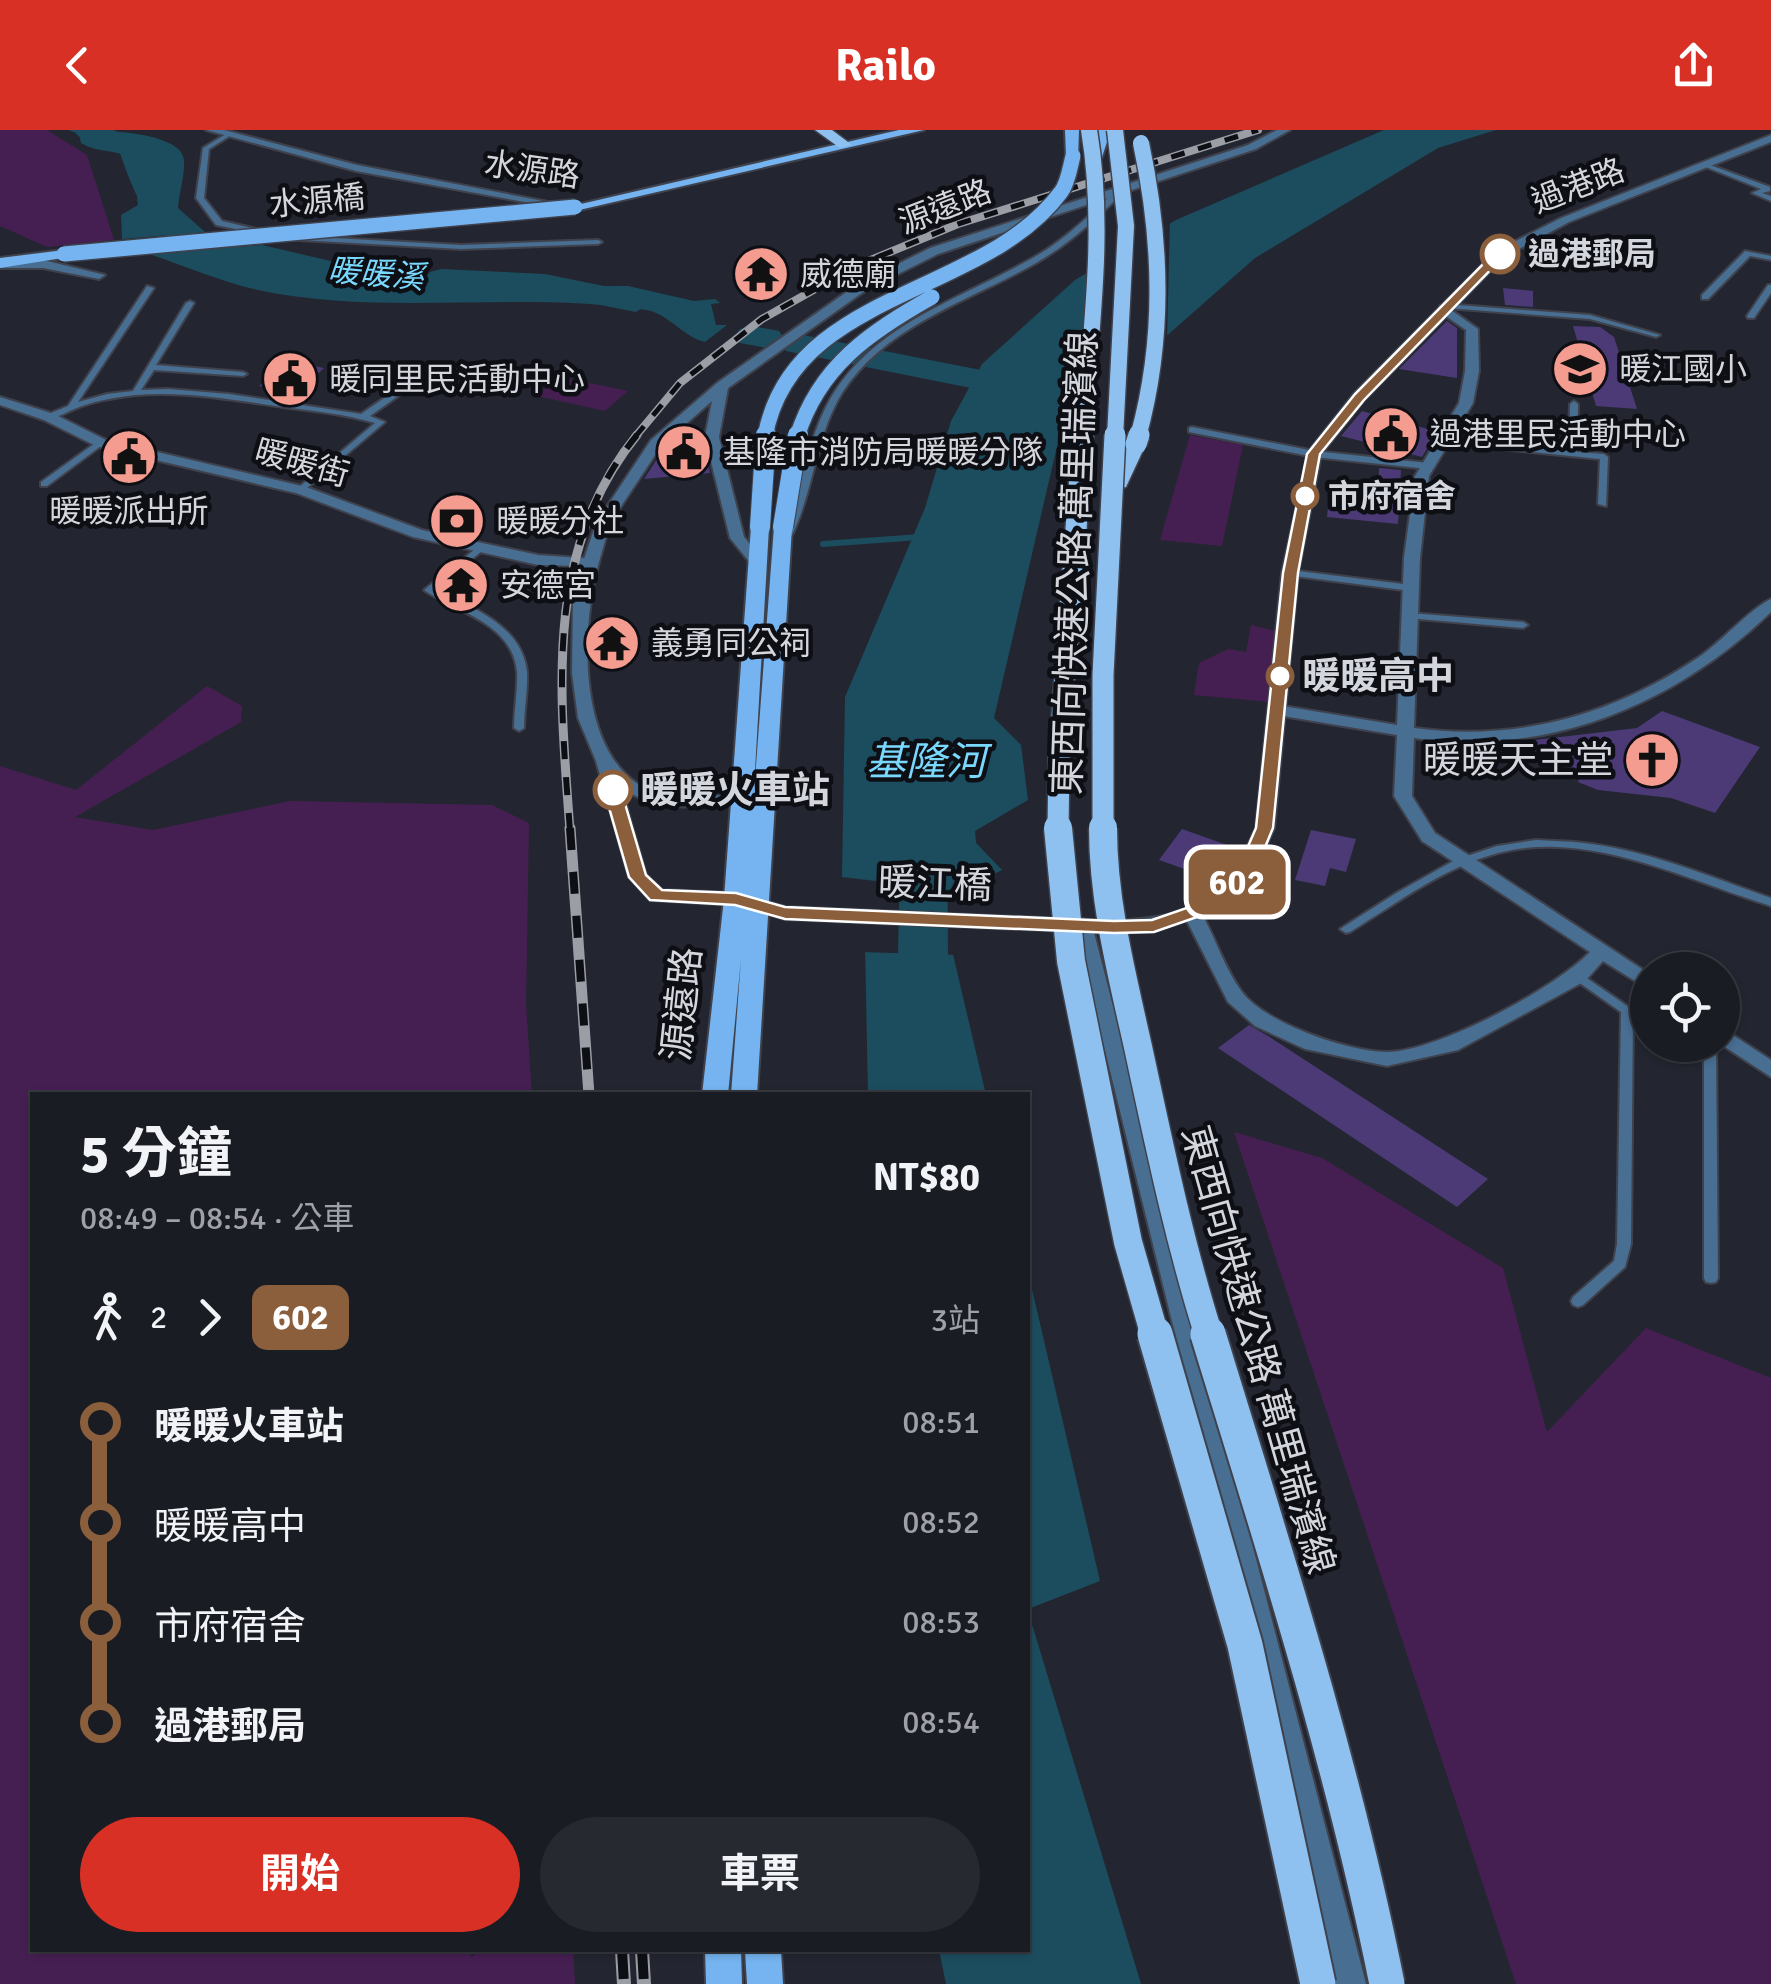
<!DOCTYPE html>
<html lang="zh-TW">
<meta charset="utf-8">
<style>
:root{--surface:#1a1c24;--page:#272931;--text:#f1f3f6;--muted:#9fa1a6;--line:#383a41;--accent:#d93025}
body{margin:0;font-family:Signika,"Noto Sans TC",sans-serif;background:var(--page);color:var(--text);height:100vh;display:flex;flex-direction:column;font-size:38px;white-space:nowrap}
*{box-sizing:border-box;margin:0}
p{font-size:32px;color:var(--muted)}
.icon{flex:none;width:55px;height:55px;fill:none;stroke:currentColor;stroke-width:2;stroke-linecap:round;stroke-linejoin:round}
.map{position:relative;flex:1;overflow:hidden}
.drawer{position:absolute;left:30px;top:962px;width:1000px;height:860px;display:flex;flex-direction:column;background:var(--surface);border-radius:0px;box-shadow:0 2px 8px #0004,0 0 0 2px var(--line)}
.drawer>*{flex:none}
.badge{padding:0 20px;border-radius:15px;font-size:35px;line-height:65px}
.fabs{position:absolute;left:1630px;top:822px;display:grid;gap:20px}
.fabs a{display:grid;place-items:center;width:110px;height:110px;border-radius:50%;background:var(--surface);box-shadow:0 2px 8px #0004,0 0 0 2px var(--line);font-size:50px}
.map>.badge{position:absolute;translate:-50% -50%;box-shadow:0 0 0 5px #fff}
.legs{display:flex;align-items:center;gap:15px;height:110px;padding:0 50px;font-size:32px}
.legs p{margin-inline-start:auto}
.overview{display:flex;align-items:center;justify-content:space-between;height:170px;padding:0 50px}
h1{font-size:55px;font-weight:700;line-height:75px}
.primary-button{display:flex;gap:20px;margin-top:auto;padding:20px 50px}
.primary-button a{flex:1;height:115px;border-radius:60px;background:var(--accent);color:#fff;font-size:40px;font-weight:700;line-height:115px;text-align:center}
.primary-button a+a{background:var(--page);color:var(--text)}
ul{padding:0 50px;list-style:none}
li{display:flex;align-items:center;gap:35px;height:100px;font-size:38px}
li i{display:grid;place-items:center;width:15px;height:100%;margin:0 12px;background:currentColor}
li i::after{content:'';width:25px;height:25px;margin:-12px;border:8px solid;border-radius:50%;background:var(--surface)}
li p{margin-inline-start:auto}
li:first-child i{background:linear-gradient(#0000 50%,currentColor 0)}
li:last-child i{background:linear-gradient(currentColor 50%,#0000 0)}
header{display:flex;justify-content:space-between;align-items:center;height:130px;padding:0 50px;background:var(--accent);color:#fff;font-size:45px;font-weight:700}
.map>svg:first-child{display:block}
</style>
<header><svg class="icon" aria-label="back" viewBox="0 0 24 24"><path d="M15 5l-7 7 7 7"/></svg>Railo<svg class="icon" aria-label="share" viewBox="0 0 24 24"><path d="M12 15V3M7 8l5-5 5 5M5 13v7h14v-7"/></svg></header>
<div class="map">
<svg width="1771" height="1854" viewBox="0 0 1771 1854">
<rect width="100%" height="100%" fill="#232630"/>
<path fill="#461f52" d="M0 0H47L87 25 114 110 47 117 0 96Z
M560 246V247L628 261 605 281 537 266Z
M1190 305 1243 315 1222 416 1160 410Z
M1251 495 1275 501 1270 572 1194 565 1199 533 1228 519 1246 522Z
M207 556 242 576 241 592 75 687 153 700 290 671 492 675 529 693 526 874 532 965H32V1820H468L472 1827 478 1820H573L575 1854H0V636L76 660Z
M1234 1002 1322 1028 1503 1138 1547 1302 1646 1198 1771 1248V1854H1516Z"/>
<path fill="#1c4d5e" d="M68 0C95 0 181 0 184 30 185 45 179 63 178 78L205 102 122 109 121 85 138 75 133 29C114 18 99 24 81 13L79 4Z
M1384 0H1496L1438 18 1255 128 1061 299 994 588 1021 615 1028 670 975 701 976 713 1002 740 961 761 842 747 845 567 925 378 951 291 982 234 1075 150 1176 90Z
M262 115 369 140 565 156H628L694 171 715 169 720 173 711 174 716 195H727L705 212C683 207 668 183 646 180 518 160 385 187 258 160 222 152 185 136 149 124Z
M865 813 952 820 986 965H868Z
M1028 1142 1100 1451 1028 1479Z
M1028 1481 1141 1854H946L939 1820H1028Z"/>
<path fill="#232630" d="M1170 88 1167 212 1072 296 1090 135Z
M865 808 953 815 958 825 860 822Z"/>
<g fill="none" stroke-linecap="round" stroke-linejoin="round">
<path stroke="#1c4d5e" stroke-width="6" d="M823 414 920 407"/>
<path fill="#1c4d5e" fill-rule="evenodd" d="M74 0H113L143 12C156 32 157 58 170 78 196 118 259 119 300 129L305 136 289 146C188 128 154 126 120 23L78 6Z
M441 139 545 144 648 165 652 172 636 182 545 164 430 156 425 149 430 142Z
M752 196 779 201 784 208 779 215 767 218 740 213 735 206 740 199Z
M798 204 1006 245 1018 248 1023 255 1018 262 1006 265 786 221 781 214 786 207Z
M924 673 940 677 947 687 949 965H895L901 687 908 677Z"/>
</g>
<path fill="#4b3a76" d="M1503 158 1533 161V177L1505 175Z
M1447 191 1457 198V248L1399 239Z
M1573 196 1600 197 1614 207 1637 279 1596 276Z
M287 231 324 238 298 262 259 256Z
M1384 278 1404 279V292L1437 302 1422 327 1402 322V326L1380 324 1381 316 1341 306 1362 281 1383 287Z
M686 298 702 301 710 343 644 349 664 318Z
M1379 338 1401 340 1398 394 1327 387 1330 358 1378 363Z
M1662 581 1760 617 1715 683 1671 668 1598 660 1578 652 1580 644 1517 612 1637 598Z
M1182 699 1230 716 1207 747 1159 730Z
M1311 700 1356 709 1346 742 1330 738 1325 756 1295 750Z
M1249 895 1268 906 1488 1049 1457 1077 1218 918Z"/>
<g fill="none" stroke-linecap="round" stroke-linejoin="round">
<g stroke="#3f424c" stroke-width="4">
<path id="service" d="M226 4 229 6 228 7 209 19 204 68 222 91 265 101V105L216 95 196 68 203 18Z
M1706 35H1710L1770 57V61L1762 63 1771 66V71L1752 63 1761 59 1706 37Z
M1118 58 1125 60C1099 87 1069 114 1036 133 968 172 887 194 842 263 815 307 814 361 791 407H785L783 405C803 359 807 304 835 261 881 192 960 169 1029 130 1063 112 1091 84 1118 58Z
M278 105 461 115 598 110 602 112 598 114 461 119 281 109H278Z
M1745 121 1771 126V130L1750 126 1708 169H1702V165Z
M1768 155H1771V163L1754 188H1748L1747 186Z
M147 156 154 158 78 272 107 264 133 261 186 173 190 171 194 173 156 235 243 242 247 244 243 246 154 240 141 260 168 259 229 264 361 284 429 237 436 239 370 286 385 292 301 363 298 362V358L375 293C345 284 314 281 283 277 234 270 185 261 136 265 118 267 99 270 82 276 70 280 59 288 46 289V285L68 276Z
M1444 174 1590 185 1660 205 1656 207 1590 189 1447 178 1443 176Z
M1574 271 1578 274 1577 322 1604 324 1608 327 1606 376 1598 374 1600 329 1443 313 1439 310 1443 307 1569 321 1570 274Z
M1192 297 1314 321 1428 333 1432 336 1428 339 1314 327 1189 302V298Z
M98 311 105 313 47 356H41V352Z
M479 416 484 419 482 421 435 459C471 477 522 495 527 542 528 560 524 579 524 598L519 601 514 598C514 579 518 560 517 542 512 492 457 483 424 460Z
M1290 440 1411 455 1416 458 1411 461 1287 445 1285 443Z
M1410 483 1523 492 1528 495 1523 498 1407 488V484Z
M1536 710C1549 711 1563 711 1575 712 1643 718 1708 746 1771 768V776C1686 750 1589 699 1498 723 1444 737 1397 773 1350 802L1346 803 1340 799 1398 762 1455 730 1497 716Z
M1578 842 1633 880 1631 1114 1625 1137 1583 1175 1578 1177 1573 1175 1571 1171 1573 1167 1614 1131 1617 1114 1621 882 1574 849 1572 846 1574 843Z
M1704 915H1716L1718 1148 1716 1152 1711 1153 1706 1152 1704 1148Z"/>
</g>
<g stroke="#3f424c" stroke-width="4">
<path id="minor" d="M206 0H224L357 35 569 76 563 79 356 41Z
M1277 0H1290L1256 19 938 124 866 160 728 258 719 307 744 407 765 432 762 435H752L730 408 705 307 712 271 661 316 610 393 599 432 591 437 583 432 596 393 651 310 717 253 858 154 930 118 1248 15Z
M0 130H43L105 145 99 149 43 138H0Z
M1444 175 1478 199 1479 241 1473 273 1429 346 1420 428 1414 598C1518 612 1613 585 1699 527 1721 512 1751 478 1771 469V482C1674 575 1549 627 1414 608L1412 666 1435 703 1648 843V859L1603 831 1585 851 1458 920 1387 936 1305 919 1255 896 1228 872 1184 785 1186 781H1200C1215 806 1224 838 1242 862 1265 893 1349 922 1387 922 1439 921 1555 858 1590 822L1422 711 1394 666 1397 605 1277 585 1269 580 1277 575 1397 595 1404 428 1415 346 1459 273 1465 241 1466 200 1440 182V176Z
M1083 789 1092 795 1366 1854H1336L1074 795Z
M1722 898 1771 930V947L1722 915Z"/>
</g>
<g stroke="#3f424c" stroke-width="4">
<path id="tertiary" d="M1771 5V12L1569 92 1504 127 1364 270 1321 324 1298 443 1274 698 1256 739 1224 778 1154 801 1114 803 785 789 736 775 650 770 629 747 596 631 578 588 572 543 573 467 582 436 538 435 413 407 296 363 96 316 44 290 0 275V267L54 284 106 310 306 357 422 400 538 425 596 429 599 432C580 499 575 638 659 664 689 673 726 663 758 662L767 667 758 672C709 675 665 686 621 658L646 745 662 760 736 763 785 777 1114 791C1196 787 1223 773 1256 698L1282 443 1309 321 1354 264 1496 121 1561 88Z"/>
</g>
<g stroke="#3f424c" stroke-width="4">
<path id="primary" d="M899 0H924L575 81 568 77Z
M1065 0H1079L1078 29 1066 26Z
M1097 0H1111L1102 27 1095 31 1088 27Z
M64 120 69 121V127L0 138V128Z
M760 391 769 397 753 675 774 397 783 391 792 397 757 965H731L741 829 728 965H702L724 769 751 397Z
M705 1820H741L742 1854H706Z
M745 1820H781L783 1854H747Z"/>
</g>
<g stroke="#3f424c" stroke-width="3">
<path id="trunk" d="M815 0H832L852 15 840 18Z
M1136 308 1146 314 1126 357 1109 361 1106 357 1126 314Z"/>
</g>
<use href="#service" fill="#486e92" fill-rule="evenodd"/>
<use href="#minor" fill="#486e92" fill-rule="evenodd"/>
<use href="#tertiary" fill="#486e92" fill-rule="evenodd"/>
<use href="#primary" fill="#75b4f0" fill-rule="evenodd"/>
<use href="#trunk" fill="#8fc1f0" fill-rule="evenodd"/>
<g stroke="#9c9ea6" stroke-width="8">
<path id="rail-far3" d="M635 307 680 253 762 189 856 136 958 94 1258 0"/>
</g>
<g stroke="#9c9ea6" stroke-width="9">
<path id="rail-far2" d="M570 701C560 563 543 420 637 305"/>
</g>
<g stroke="#9c9ea6" stroke-width="11">
<path id="rail-far1" d="M570 698 589 965"/>
</g>
<g stroke="#9c9ea6" stroke-width="14">
<path id="rail" d="M622 1820 624 1854
M642 1820 644 1854"/>
</g>
<use href="#rail-far3" stroke="#0e0f14" stroke-width="5" stroke-dasharray="14" stroke-linecap="butt"/>
<use href="#rail-far2" stroke="#0e0f14" stroke-width="6" stroke-dasharray="18" stroke-linecap="butt"/>
<use href="#rail-far1" stroke="#0e0f14" stroke-width="8" stroke-dasharray="22" stroke-linecap="butt"/>
<use href="#rail" stroke="#0e0f14" stroke-width="10" stroke-dasharray="29" stroke-linecap="butt"/>
<g stroke="#3f424c" stroke-width="18" stroke-linecap="butt">
<path id="primary-bridge-far1" d="M64 124 575 77
M765 307C791 160 984 167 1061 62 1068 53 1070 37 1073 26
M797 307C819 236 870 202 932 167"/>
</g>
<g stroke="#3f424c" stroke-width="22" stroke-linecap="butt">
<path id="primary-bridge" d="M760 397 766 305
M783 397 798 305"/>
</g>
<g stroke="#3f424c" stroke-width="19" stroke-linecap="butt">
<path id="trunk-bridge-far3" d="M1115 0 1126 96 1115 307
M1083 307C1090 205 1106 101 1089 0
M1138 307C1165 209 1162 112 1141 13"/>
</g>
<g stroke="#3f424c" stroke-width="24" stroke-linecap="butt">
<path id="trunk-bridge-far2" d="M1136 314 1139 305
M1058 701 1059 628 1083 305
M1103 701V545L1115 305"/>
</g>
<g stroke="#3f424c" stroke-width="31" stroke-linecap="butt">
<path id="trunk-bridge-far1" d="M1058 698 1071 831 1128 1112 1155 1206
M1103 698C1103 772 1122 845 1138 917 1159 1014 1179 1111 1209 1206"/>
</g>
<g stroke="#3f424c" stroke-width="39" stroke-linecap="butt">
<path id="trunk-bridge" d="M1155 1204 1245 1515 1318 1854
M1208 1204C1274 1419 1343 1633 1387 1854"/>
</g>
<use href="#primary-bridge-far1" stroke="#75b4f0" stroke-width="15"/>
<use href="#primary-bridge" stroke="#75b4f0" stroke-width="20"/>
<use href="#trunk-bridge-far3" stroke="#8fc1f0" stroke-width="16"/>
<use href="#trunk-bridge-far2" stroke="#8fc1f0" stroke-width="21"/>
<use href="#trunk-bridge-far1" stroke="#8fc1f0" stroke-width="28"/>
<use href="#trunk-bridge" stroke="#8fc1f0" stroke-width="35"/>
</g>
<path fill="#8b5e3c" stroke="#fff" stroke-width="2.5" d="M1496 121 1506 124 1364 270 1320 324 1298 443 1273 698 1256 739 1223 778 1154 802 1114 803 785 789 735 775 650 770 629 747 604 660 613 655 621 660 646 745 662 760 736 763 785 777 1114 791 1152 790 1210 770 1239 737 1256 698 1283 443 1307 324 1355 264Z"/>
<defs>
<g id="temple-disc" transform="scale(2.875)"><circle r="9.5" fill="#f59c91" stroke="#0e0f14"/><path d="M0-6L5-2H3V0L6.5 2.5H4V6H1.5V3h-3V6H-4V2.5H-6.5L-3 0V-2H-5Z" fill="#111"/></g>
<g id="school-disc" transform="scale(2.875)"><circle r="9.5" fill="#f59c91" stroke="#0e0f14"/><path d="M0-5L7-2L0 1L-7-2ZM-4 1L0 2.5L4 1V4Q0 6-4 4Z" fill="#111"/></g>
<g id="civic-disc" transform="scale(2.875)"><circle r="9.5" fill="#f59c91" stroke="#0e0f14"/><path d="M-.6-6.5H3V-4.5H.6V-3L4-1V1h2V6H-6V1h2V-1L-.6-3ZM-1.2 2.5V6h2.4V2.5Z" fill="#111"/></g>
<g id="bank-disc" transform="scale(2.875)"><circle r="9.5" fill="#f59c91" stroke="#0e0f14"/><path d="M-6-4H6V4H-6ZM0-2.3a2.3 2.3 0 1 0 0 4.6a2.3 2.3 0 1 0 0-4.6Z" fill="#111"/></g>
<g id="church-disc" transform="scale(2.875)"><circle r="9.5" fill="#f59c91" stroke="#0e0f14"/><path d="M-1.2-6h2.4v3.5h3.3v2.4h-3.3V6h-2.4V-.1h-3.3v-2.4h3.3Z" fill="#111"/></g>
</defs>
<g fill-rule="evenodd">
<use href="#temple-disc" x="761" y="144"/>
<use href="#school-disc" x="1580" y="239"/>
<use href="#civic-disc" x="290" y="249"/>
<use href="#civic-disc" x="1391" y="304"/>
<use href="#civic-disc" x="684" y="322"/>
<use href="#civic-disc" x="129" y="327"/>
<use href="#bank-disc" x="457" y="391"/>
<use href="#temple-disc" x="461" y="455"/>
<use href="#temple-disc" x="612" y="513"/>
<use href="#church-disc" x="1652" y="630"/>
</g>
<g fill="#fff" stroke="#8b5e3c" stroke-width="5">
<circle cx="1500" cy="124" r="18"/>
<circle cx="1305" cy="366" r="12"/>
<circle cx="1280" cy="546" r="12"/>
<circle cx="613" cy="660" r="18"/>
</g>
<g text-anchor="middle" dominant-baseline="central" stroke-width="9" stroke-linejoin="round" paint-order="stroke">
<g font-size="32" fill="#d4d6dd" stroke="#0e0f14">
<text transform="translate(532 40) rotate(8)">水源路</text>
<text transform="translate(1578 56) rotate(-21)">過港路</text>
<text transform="translate(317 71) rotate(-5)">水源橋</text>
<text transform="translate(945 77) rotate(-21)">源遠路</text>
<text transform="translate(302 333) rotate(16)">暖暖街</text>
</g>
<g font-size="32" font-weight="bold" fill="#d4d6dd" stroke="#0e0f14" text-anchor="start">
<text x="1528" y="124">過港郵局</text>
<text x="1328" y="366">市府宿舍</text>
</g>
<g font-size="32" font-style="italic" fill="#79d8fd" stroke="#0e0f14">
<text transform="translate(376 144) rotate(5)">暖暖溪</text>
</g>
<g font-size="32" fill="#d4d6dd" stroke="#0e0f14" text-anchor="start">
<text x="800" y="144">威德廟</text>
<text x="1619" y="239">暖江國小</text>
<text x="329" y="249">暖同里民活動中心</text>
<text x="1430" y="304">過港里民活動中心</text>
<text x="723" y="322">基隆市消防局暖暖分隊</text>
<text x="129" y="381" text-anchor="middle">暖暖派出所</text>
<text x="496" y="391">暖暖分社</text>
<text x="500" y="455">安德宮</text>
<text x="651" y="513">義勇同公祠</text>
</g>
<g font-size="38" fill="#d4d6dd" stroke="#0e0f14">
<text transform="translate(1075 433) rotate(-88)">東西向快速公路 萬里瑞濱線</text>
<text transform="translate(935 754) rotate(2)">暖江橋</text>
<text transform="translate(682 874) rotate(-84)">源遠路</text>
<text transform="translate(1258 1220) rotate(74)">東西向快速公路 萬里瑞濱線</text>
</g>
<g font-size="38" font-weight="bold" fill="#d4d6dd" stroke="#0e0f14" text-anchor="start">
<text x="1302" y="546">暖暖高中</text>
<text x="640" y="660">暖暖火車站</text>
</g>
<g font-size="38" fill="#d4d6dd" stroke="#0e0f14" text-anchor="end">
<text x="1613" y="630">暖暖天主堂</text>
</g>
<g font-size="40" font-style="italic" fill="#79d8fd" stroke="#0e0f14">
<text x="926" y="632">基隆河</text>
</g>
</g>
</svg>
<div class="fabs">
<a><svg class="icon" aria-label="locate" viewBox="0 0 24 24"><circle cx="12" cy="12" r="6"/><path d="M12 2v4M12 18v4M2 12h4M18 12h4"/></svg></a>
</div>
<b class="badge" style="left:1237px;top:752px;background:#8b5e3c;color:#fff">602</b>
<section class="drawer">
<div class="overview"><div><h1>5 分鐘</h1><p>08:49 – 08:54 · 公車</p></div><b>NT$80</b></div>
<div class="legs"><svg class="icon" aria-label="walk" viewBox="0 0 24 24"><circle cx="13" cy="4" r="2"/><path d="M13 8l-2 6 4 7M11 14l-3 7M7 12l3-4h3l4 4"/></svg>2<svg class="icon" aria-label="forward" viewBox="0 0 24 24"><path d="M9 5l7 7-7 7"/></svg><b class="badge" style="background:#8b5e3c;color:#fff">602</b><p>3站</p></div>
<ul>
<li><i style="color:#8b5e3c"></i><b>暖暖火車站</b><p>08:51</p></li>
<li><i style="color:#8b5e3c"></i><span>暖暖高中</span><p>08:52</p></li>
<li><i style="color:#8b5e3c"></i><span>市府宿舍</span><p>08:53</p></li>
<li><i style="color:#8b5e3c"></i><b>過港郵局</b><p>08:54</p></li>
</ul>
<div class="primary-button"><a>開始</a><a>車票</a></div>
</section>
</div>
